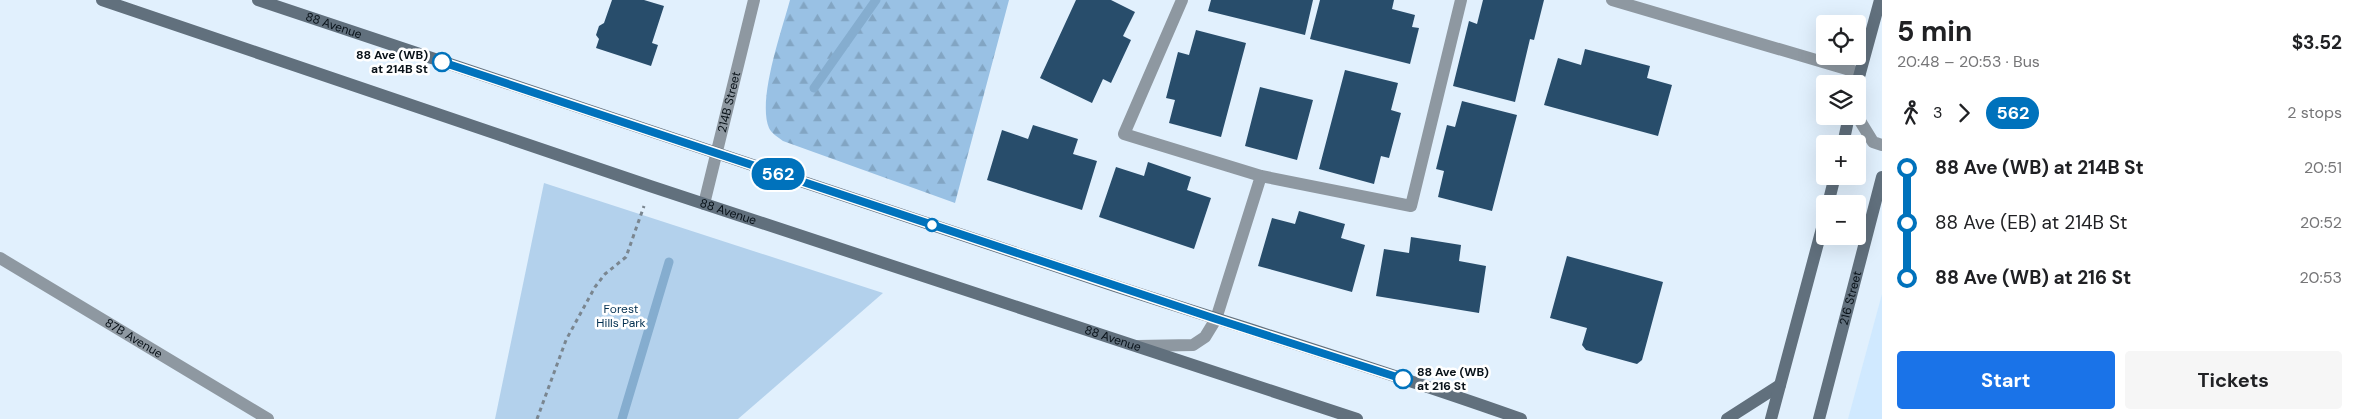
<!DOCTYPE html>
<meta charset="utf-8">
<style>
:root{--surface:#fff;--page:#f6f6f6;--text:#202124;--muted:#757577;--accent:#1a73e8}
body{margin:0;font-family:"DM Sans",sans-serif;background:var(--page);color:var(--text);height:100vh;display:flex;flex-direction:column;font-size:19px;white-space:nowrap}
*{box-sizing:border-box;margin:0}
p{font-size:16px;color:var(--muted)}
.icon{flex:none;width:28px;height:28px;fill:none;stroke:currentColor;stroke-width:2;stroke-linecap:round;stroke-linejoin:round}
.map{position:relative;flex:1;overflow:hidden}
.details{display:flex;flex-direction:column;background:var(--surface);width:475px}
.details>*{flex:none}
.badge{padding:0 10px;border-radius:16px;font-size:18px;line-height:32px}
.controls{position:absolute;left:1816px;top:15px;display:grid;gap:10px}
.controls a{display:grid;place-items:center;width:50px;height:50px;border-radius:5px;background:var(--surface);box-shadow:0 5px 20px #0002;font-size:25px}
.map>.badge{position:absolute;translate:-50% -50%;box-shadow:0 0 0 2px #fff}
.legs{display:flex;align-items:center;gap:8px;height:55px;padding:0 15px;font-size:16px}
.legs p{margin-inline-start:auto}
.headline{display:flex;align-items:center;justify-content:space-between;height:85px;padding:0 15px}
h1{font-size:28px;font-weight:700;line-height:38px}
.action{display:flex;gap:10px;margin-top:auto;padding:10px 15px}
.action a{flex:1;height:58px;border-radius:5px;background:var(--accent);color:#fff;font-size:20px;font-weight:700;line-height:58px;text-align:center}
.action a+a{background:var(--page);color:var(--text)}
ul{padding:0 15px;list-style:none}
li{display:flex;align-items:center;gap:18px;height:55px;font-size:19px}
li i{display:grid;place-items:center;width:8px;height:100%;margin:0 6px;background:currentColor}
li i::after{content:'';width:12px;height:12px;margin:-6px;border:4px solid;border-radius:50%;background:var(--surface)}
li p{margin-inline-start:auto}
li:first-child i{background:linear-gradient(#0000 50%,currentColor 0)}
li:last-child i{background:linear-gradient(currentColor 50%,#0000 0)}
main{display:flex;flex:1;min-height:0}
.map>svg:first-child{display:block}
</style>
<main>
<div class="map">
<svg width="1882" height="419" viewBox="0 0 1882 419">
<defs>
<pattern id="forest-firs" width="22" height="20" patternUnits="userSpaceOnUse" patternTransform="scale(1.25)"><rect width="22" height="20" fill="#99c1e4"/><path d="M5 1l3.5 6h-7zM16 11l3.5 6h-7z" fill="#82a5c3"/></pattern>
</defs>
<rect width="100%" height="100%" fill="#e1f0fd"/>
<path fill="#d0e9ff" d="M1882 294V419H1848Z"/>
<path fill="url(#forest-firs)" d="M790 0H1009L955 203 783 141C778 137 771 133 769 128 757 100 782 30 790 0Z"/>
<path fill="#b3d1ec" d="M544 183 883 293 738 419H495Z"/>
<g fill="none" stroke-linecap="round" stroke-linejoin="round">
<path stroke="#85adcf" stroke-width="9" d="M814 88 876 0
M622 419 669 262"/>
</g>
<path fill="#284d6b" d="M612 0H644L664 6 652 43 658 45 651 66 596 48 599 39 596 35 599 26 604 23Z
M1076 0H1111L1135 12 1123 36 1131 40 1111 83 1103 79 1092 103 1040 78Z
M1211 0H1313L1305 35 1208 11Z
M1320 0H1394L1392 9 1415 15 1412 27 1419 28 1410 64 1310 39Z
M1483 0H1544L1534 40 1530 39 1515 102 1453 86 1469 21 1477 24Z
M1196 30 1246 43 1221 137 1169 123 1175 100 1166 98 1178 52 1189 55Z
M1585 49 1650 66 1647 78 1672 85 1658 136 1544 105 1558 58 1581 65Z
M1345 70 1398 83 1391 110 1401 113 1389 158 1381 156 1374 184 1319 169Z
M1260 87 1313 100 1297 160 1245 146Z
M1462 101 1517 115 1492 211 1438 197 1444 171 1436 169 1447 125 1455 127Z
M1033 125 1078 139 1073 154 1097 161 1082 210 987 180 1002 130 1028 139Z
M1148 162 1191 177 1187 190 1211 198 1194 249 1099 217 1116 167 1144 176Z
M1299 211 1345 224 1341 238 1365 245 1352 292 1258 266 1272 218 1295 224Z
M1411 237 1461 245 1459 261 1486 266 1479 313 1376 296 1384 249 1409 253Z
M1567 256 1663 282 1642 360 1637 364 1586 350 1582 345 1587 328 1550 318Z"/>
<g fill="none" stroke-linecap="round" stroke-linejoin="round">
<path stroke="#7a8690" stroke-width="3" stroke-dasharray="4 4" stroke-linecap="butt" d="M537 419 566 340 595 287 605 274 626 257 644 206"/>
<path stroke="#8e98a1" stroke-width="12" d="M1182 0 1124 134 1261 176 1411 206 1461 0
M1612 0 1860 73
M1857 116 1873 142 1882 145
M1138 346 1193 345 1205 337 1216 319 1261 176"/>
<path stroke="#8e98a1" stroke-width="12" id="s1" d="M0 258 268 419"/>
<path stroke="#8e98a1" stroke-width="12" id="s2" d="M704 204 754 0"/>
<g stroke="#61707d" stroke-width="12">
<path id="s3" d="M102 0 650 186 1357 419"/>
<path id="s4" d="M258 0C543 96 829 191 1115 286 1250 330 1387 371 1521 419"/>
<path d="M1857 84 1880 0"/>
<path d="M1843 144 1849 116"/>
<path d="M1828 204 1835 176"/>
<path d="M1727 419 1780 385"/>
<path d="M1771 419 1825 217"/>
<path id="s5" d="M1819 419 1882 177"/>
</g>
</g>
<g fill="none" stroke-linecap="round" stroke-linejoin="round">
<g stroke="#fff" stroke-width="11">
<path id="line-1" d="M442 62 1216 319 1403 379"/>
</g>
<use href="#line-1" stroke="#0072bc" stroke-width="8"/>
</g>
<g fill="#fff" stroke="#0072bc" stroke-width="2.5">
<circle cx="442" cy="62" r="9"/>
<circle cx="932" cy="225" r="6"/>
<circle cx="1403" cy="379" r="9"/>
</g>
<g text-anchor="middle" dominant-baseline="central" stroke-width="5" stroke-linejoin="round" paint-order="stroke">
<g font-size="12" fill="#081118" stroke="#fff">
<text stroke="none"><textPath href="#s4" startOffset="80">88 Avenue</textPath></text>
<text stroke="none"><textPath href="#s2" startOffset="105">214B Street</textPath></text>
<text stroke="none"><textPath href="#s3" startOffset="661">88 Avenue</textPath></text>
<text stroke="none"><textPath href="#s5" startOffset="125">216 Street</textPath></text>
<text stroke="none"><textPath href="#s1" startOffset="156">87B Avenue</textPath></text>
<text stroke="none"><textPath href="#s3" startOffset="1066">88 Avenue</textPath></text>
</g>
<g font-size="12" font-weight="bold" fill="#081118" stroke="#fff" text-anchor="end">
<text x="428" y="55">88 Ave (WB)<tspan x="428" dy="14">at 214B St</tspan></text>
<text x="1417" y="372" text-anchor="start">88 Ave (WB)<tspan x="1417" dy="14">at 216 St</tspan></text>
</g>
<g font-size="12" fill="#002e4f" stroke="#fff">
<text x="621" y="309">Forest<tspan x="621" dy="14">Hills Park</tspan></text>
</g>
</g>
</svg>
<div class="controls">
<a><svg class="icon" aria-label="locate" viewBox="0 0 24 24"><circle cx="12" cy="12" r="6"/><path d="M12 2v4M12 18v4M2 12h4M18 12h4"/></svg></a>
<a><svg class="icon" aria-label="layers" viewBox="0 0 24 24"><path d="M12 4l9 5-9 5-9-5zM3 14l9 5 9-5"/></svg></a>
<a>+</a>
<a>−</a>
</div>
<b class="badge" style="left:778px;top:174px;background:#0072bc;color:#fff">562</b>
</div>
<section class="details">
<div class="headline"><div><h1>5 min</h1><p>20:48 – 20:53 · Bus</p></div><b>$3.52</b></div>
<div class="legs"><svg class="icon" aria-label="walk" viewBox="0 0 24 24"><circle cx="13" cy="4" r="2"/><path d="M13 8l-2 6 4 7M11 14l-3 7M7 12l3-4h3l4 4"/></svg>3<svg class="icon" aria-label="forward" viewBox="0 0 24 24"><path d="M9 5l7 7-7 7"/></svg><b class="badge" style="background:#0072bc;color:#fff">562</b><p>2 stops</p></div>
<ul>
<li><i style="color:#0072bc"></i><b>88 Ave (WB) at 214B St</b><p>20:51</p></li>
<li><i style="color:#0072bc"></i><span>88 Ave (EB) at 214B St</span><p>20:52</p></li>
<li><i style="color:#0072bc"></i><b>88 Ave (WB) at 216 St</b><p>20:53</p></li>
</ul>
<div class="action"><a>Start</a><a>Tickets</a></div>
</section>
</main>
